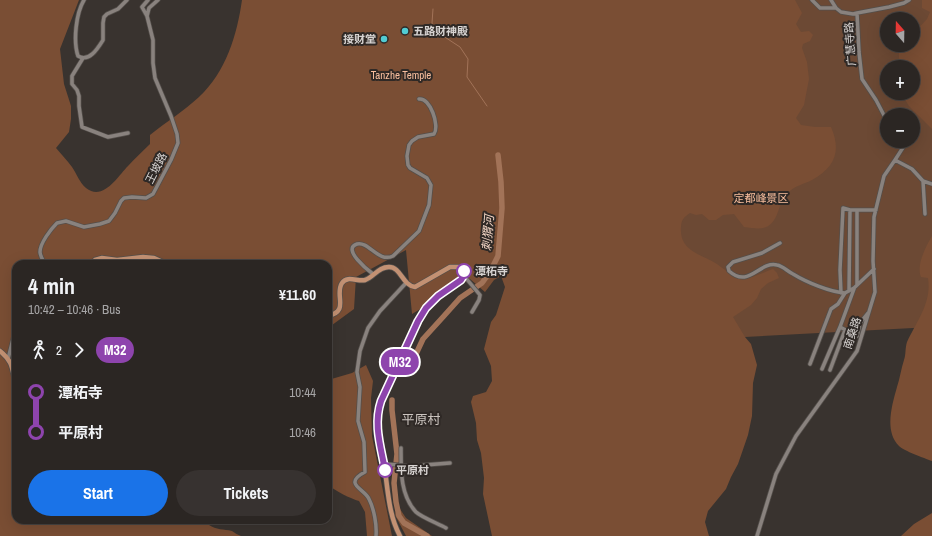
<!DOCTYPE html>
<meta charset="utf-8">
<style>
:root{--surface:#2b2623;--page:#373230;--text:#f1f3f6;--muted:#a6a5a6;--line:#474341;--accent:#1a73e8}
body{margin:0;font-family:"Archivo Narrow","Noto Sans SC",sans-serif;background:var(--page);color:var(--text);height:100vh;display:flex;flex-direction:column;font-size:15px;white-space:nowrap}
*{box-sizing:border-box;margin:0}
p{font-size:13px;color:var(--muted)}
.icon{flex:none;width:22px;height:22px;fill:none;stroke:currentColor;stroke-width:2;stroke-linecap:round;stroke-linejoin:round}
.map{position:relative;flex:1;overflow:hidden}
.panel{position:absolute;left:12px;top:260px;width:320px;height:264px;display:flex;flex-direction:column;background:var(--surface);border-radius:12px;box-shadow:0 4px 16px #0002,0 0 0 1px var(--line)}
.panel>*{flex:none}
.badge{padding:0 8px;border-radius:13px;font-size:14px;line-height:26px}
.needle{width:26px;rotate:340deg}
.tools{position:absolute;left:880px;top:12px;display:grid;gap:8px}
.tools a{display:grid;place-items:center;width:40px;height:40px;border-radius:50%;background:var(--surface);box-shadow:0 4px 16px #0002,0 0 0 1px var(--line);font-size:20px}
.map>.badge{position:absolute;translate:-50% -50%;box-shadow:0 0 0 2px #fff}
.legs{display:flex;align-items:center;gap:6px;height:44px;padding:0 16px;font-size:13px}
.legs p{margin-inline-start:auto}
.headline{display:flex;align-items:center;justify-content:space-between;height:68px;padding:0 16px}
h1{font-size:22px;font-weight:800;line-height:30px}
.primary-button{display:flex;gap:8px;margin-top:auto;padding:8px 16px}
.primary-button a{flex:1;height:46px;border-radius:24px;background:var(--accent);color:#fff;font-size:16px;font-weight:800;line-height:46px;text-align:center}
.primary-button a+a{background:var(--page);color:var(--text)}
ul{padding:0 16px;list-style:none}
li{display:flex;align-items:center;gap:14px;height:40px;font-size:15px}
li i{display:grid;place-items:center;width:6px;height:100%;margin:0 5px;background:currentColor}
li i::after{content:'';width:10px;height:10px;margin:-5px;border:3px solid;border-radius:50%;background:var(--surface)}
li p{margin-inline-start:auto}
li:first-child i{background:linear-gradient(#0000 50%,currentColor 0)}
li:last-child i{background:linear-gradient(currentColor 50%,#0000 0)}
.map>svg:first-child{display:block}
</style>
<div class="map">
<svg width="932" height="536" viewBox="0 0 932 536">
<rect width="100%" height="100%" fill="#39332f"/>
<path fill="#6c4934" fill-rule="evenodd" d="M609 0H932V327L668 341ZM887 19H913V45H887ZM887 67H913V93H887ZM887 115H913V141H887Z"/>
<path fill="#7a4e34" d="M0 0H79L60 49 64 84 71 106V119L69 132 56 148C61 154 67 160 72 167 77 174 79 182 86 188 103 202 118 176 128 166 135 158 143 151 150 144V135C166 122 184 111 199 97 226 72 237 35 242 0H795L802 13 796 24 801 32 809 31 813 35 810 41 803 44 802 48 807 62 809 79 804 105 796 118 801 125 815 127H831C842 152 834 168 812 180 804 184 794 186 788 193 783 198 781 203 779 209 772 230 764 230 744 227L734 214 723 215 716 220H709L702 214 696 215 690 213C684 217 681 220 681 227 679 251 701 254 717 264 723 268 730 275 737 277 750 281 761 273 773 269L777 273 779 278 768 283 761 289 757 298 751 305 733 317 745 337 751 344 757 365 753 383 752 416 748 435 738 464 731 477 726 489 708 511 705 522 709 536H492L483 494 484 478 481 453 477 440 476 423 471 402 473 396 486 392 492 381 491 366 484 349 491 322 496 315 505 287 501 276 494 280 485 292 470 279 412 314 406 250 356 277 354 309 328 328V264H16V520H211L209 525C216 530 224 529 232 531 235 533 238 535 241 536H0Z
M922 0H932V129L909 106 901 93H913V67H901C899 58 897 53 902 45H913V34L927 19 930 12 922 8Z
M932 236V461C924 458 904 451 899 446 884 431 892 405 897 387 900 378 901 369 904 360 906 355 905 348 907 342 916 322 932 303 928 278L921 277C916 265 926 246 932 236Z
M366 365 373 381 371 398 372 436 392 536H367L365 512 359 501C351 499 334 490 328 485V380L352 373Z
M400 509 406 518 432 536H406L395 515 396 511Z
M932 513V536H901L914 524Z"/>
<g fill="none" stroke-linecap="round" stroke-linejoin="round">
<path stroke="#a27358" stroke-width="1" d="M433 9 432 23 434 30 460 47 468 59 467 77 487 106"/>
<path stroke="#a27358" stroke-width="5.5" d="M416 354 423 339 443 317 460 298 482 283 490 272 498 256 502 208 501 182 498 155
M392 400V410L397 454 394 483 396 502 399 516 404 523 427 536"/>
<g stroke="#544f4b" stroke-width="5">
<path id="minor" d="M84 0C76 13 73 41 78 56 89 63 98 48 103 40V23L104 17 107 14 118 9 127 0
M812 0 820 8H836L841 12 853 14 857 13
M831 0 836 8
M147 16 142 7 148 0
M83 58 72 76V84L77 90 79 96V106L82 127 108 137 128 133
M887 121 876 100 862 79 859 52 857 13 889 7 904 3 909 0
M895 160 904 146 903 141
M923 181 925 214
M780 243 762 253 733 262 728 267 729 271C749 289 759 261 777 265 783 266 787 271 793 274 806 282 830 292 845 293L854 288 874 269
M45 264C43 260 40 256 40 252 40 243 51 229 57 223L66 221 84 227 100 224 109 221 115 213 121 201 124 198 132 197 146 198 153 194 171 160 178 143 177 134 171 116 155 78 153 63V40L147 16 149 8 158 0
M373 274C369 271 341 249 357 244 369 241 378 263 393 256L419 231 429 205 431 185 427 178 410 168 408 165 407 156 409 145 412 141 418 137 434 134C440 126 430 97 419 99
M465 277 480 295 479 300 472 312
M857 285V210
M854 289 840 327 857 336 860 323 868 313
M849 291 850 210
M841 293 840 270 843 208 850 210H876
M8 359 16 327
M810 364 831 309 838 304 845 293
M822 369 840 327
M830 370 845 330
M401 448C401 470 400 495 416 512 421 517 439 524 446 528
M384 464 412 466 450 463
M376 536C377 525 374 509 369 499 365 489 342 484 365 472L364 442 358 421 360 387 357 372 360 351 368 328 380 311 406 283
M757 536 776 474 796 436 857 351 875 292 873 261 874 217 884 176 895 160 912 169 923 181 932 184"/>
</g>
<g stroke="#544f4b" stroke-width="6">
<path id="major" d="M91 264 95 260 102 258 117 260 143 257 154 258 167 264
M328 316C350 311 334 295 342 283 347 275 358 282 365 280 374 277 378 267 389 267 401 267 402 285 415 287L450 267H459L464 271V275L461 280 431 302 421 315 378 409C375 428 381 445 384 464 388 488 388 514 400 536
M0 351C14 362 12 371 16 386"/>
</g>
<use href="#minor" stroke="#89827e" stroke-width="3.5"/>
<use href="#major" stroke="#c39173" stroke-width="4.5"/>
</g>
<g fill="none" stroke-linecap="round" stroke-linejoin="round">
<g stroke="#fff" stroke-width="9">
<path id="line-1" d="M385 470C381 447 373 425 381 401L418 321 426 308 438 296 461 280 464 275V271"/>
</g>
<use href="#line-1" stroke="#8e44ad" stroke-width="6"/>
</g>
<g fill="#51ccd3" stroke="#2f2926" stroke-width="1.5">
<circle cx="405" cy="31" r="4"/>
<circle cx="384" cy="39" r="4"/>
</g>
<g fill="#fff" stroke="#8e44ad" stroke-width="2">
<circle cx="464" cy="271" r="7"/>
<circle cx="385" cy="470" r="7"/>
</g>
<g text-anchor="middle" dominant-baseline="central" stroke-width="4" stroke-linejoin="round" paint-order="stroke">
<g font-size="11" font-weight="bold" fill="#d8d4d2" stroke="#2f2926" text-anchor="start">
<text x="413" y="31">五路财神殿</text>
<text x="376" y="39" text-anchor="end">接财堂</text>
</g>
<g font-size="11" fill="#d8d4d2" stroke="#2f2926">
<text transform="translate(850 44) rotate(-94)">广慧寺路</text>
<text transform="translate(156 168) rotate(-63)">王坡路</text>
<text transform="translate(852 333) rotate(-72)">南桑路</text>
</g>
<g font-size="11" fill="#f8be9d" stroke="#2f2926">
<text x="401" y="75">Tanzhe Temple</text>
<text x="761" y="198">定都峰景区</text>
</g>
<g font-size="11" font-weight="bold" fill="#d8d4d2" stroke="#2f2926" text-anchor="start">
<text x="475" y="271">潭柘寺</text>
<text x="396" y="470">平原村</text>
</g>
<g font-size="12" font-style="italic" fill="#f7d9c8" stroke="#2f2926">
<text transform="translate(488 233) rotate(-85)">刺猬河</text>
</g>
<g font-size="13" fill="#cbc4bf" stroke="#2f2926">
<text x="421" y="419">平原村</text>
</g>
</g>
</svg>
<div class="tools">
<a><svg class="needle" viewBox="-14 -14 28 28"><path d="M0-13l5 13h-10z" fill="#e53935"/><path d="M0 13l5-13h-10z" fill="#a6a5a6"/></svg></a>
<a>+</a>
<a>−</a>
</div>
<b class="badge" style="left:400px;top:362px;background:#8e44ad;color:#fff">M32</b>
<section class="panel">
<div class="headline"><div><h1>4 min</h1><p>10:42 – 10:46 · Bus</p></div><b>¥11.60</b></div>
<div class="legs"><svg class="icon" aria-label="walk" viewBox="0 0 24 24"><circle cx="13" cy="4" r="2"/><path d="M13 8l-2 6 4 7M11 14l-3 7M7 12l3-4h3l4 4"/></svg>2<svg class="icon" aria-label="forward" viewBox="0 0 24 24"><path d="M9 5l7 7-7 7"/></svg><b class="badge" style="background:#8e44ad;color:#fff">M32</b></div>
<ul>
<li><i style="color:#8e44ad"></i><b>潭柘寺</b><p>10:44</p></li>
<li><i style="color:#8e44ad"></i><b>平原村</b><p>10:46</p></li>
</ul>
<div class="primary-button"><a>Start</a><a>Tickets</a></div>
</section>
</div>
